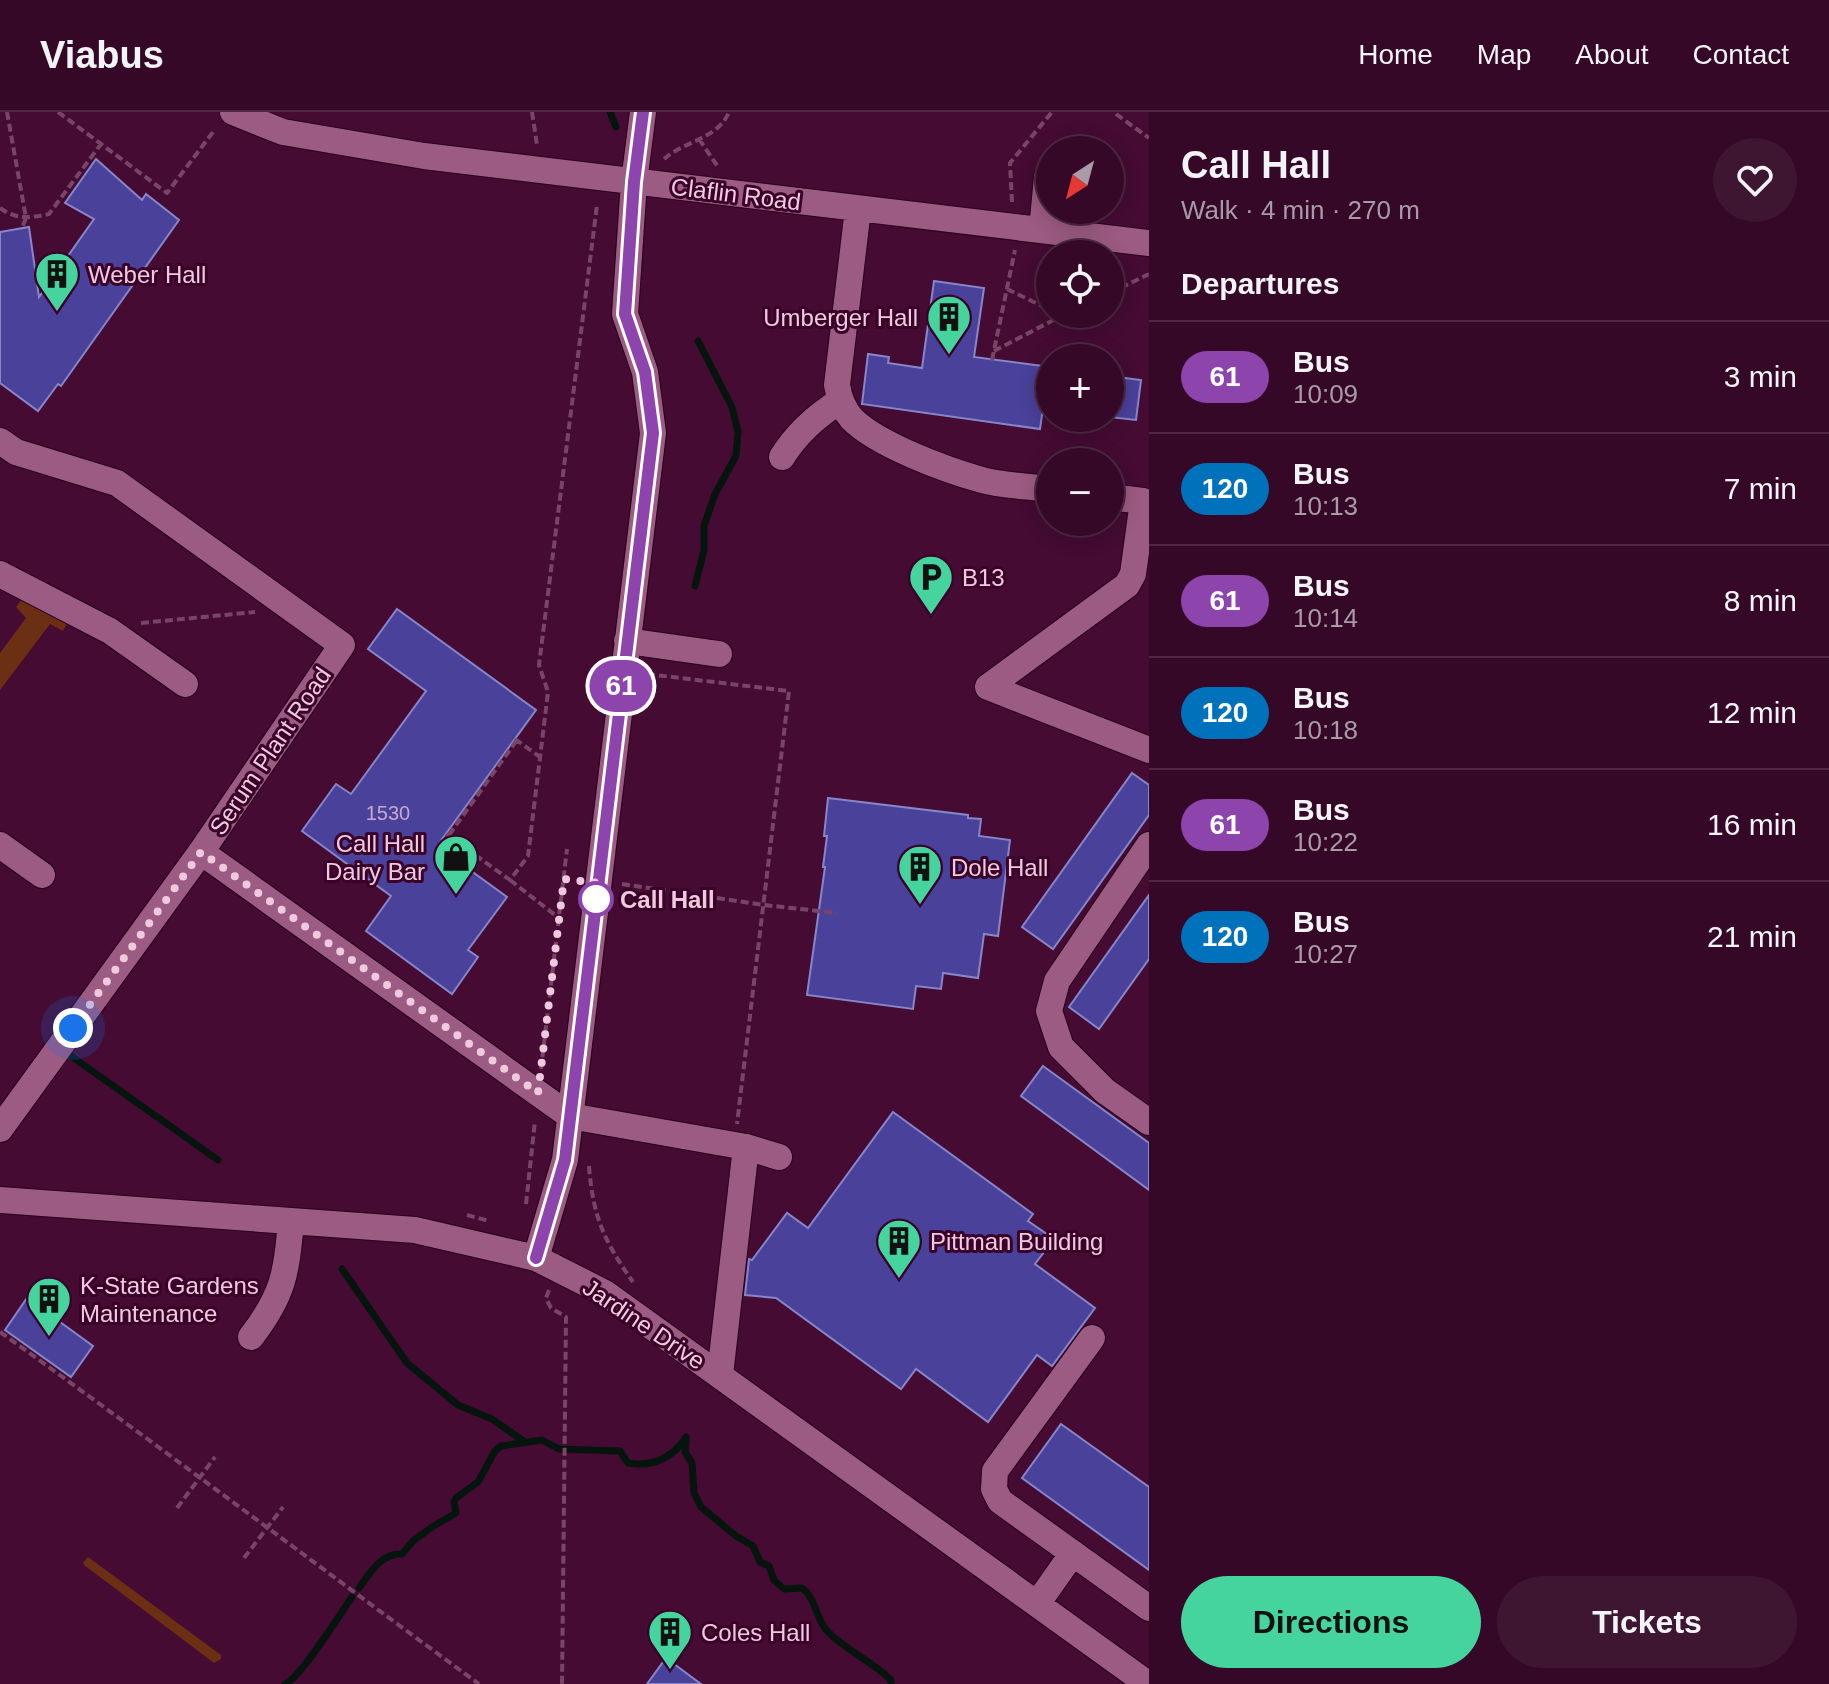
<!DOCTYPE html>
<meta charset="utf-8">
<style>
:root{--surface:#340826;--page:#3f1632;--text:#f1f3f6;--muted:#a99aa7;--line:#4e2943;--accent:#46d49e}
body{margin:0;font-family:Helvetica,sans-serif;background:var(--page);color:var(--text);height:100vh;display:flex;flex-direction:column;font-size:30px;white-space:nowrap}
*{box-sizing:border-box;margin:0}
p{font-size:26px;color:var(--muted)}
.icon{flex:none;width:44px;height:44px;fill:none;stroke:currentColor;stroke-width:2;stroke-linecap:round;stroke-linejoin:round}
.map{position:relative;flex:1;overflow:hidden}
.side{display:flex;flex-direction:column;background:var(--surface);width:680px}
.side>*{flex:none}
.badge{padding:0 16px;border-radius:26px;font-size:28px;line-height:52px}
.needle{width:52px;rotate:216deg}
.fabs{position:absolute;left:1036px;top:24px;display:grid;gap:16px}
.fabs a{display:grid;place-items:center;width:88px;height:88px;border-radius:50%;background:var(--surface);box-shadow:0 4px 20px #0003,0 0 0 2px var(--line);font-size:40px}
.you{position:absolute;width:40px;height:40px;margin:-20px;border:6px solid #fff;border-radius:50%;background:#1a73e8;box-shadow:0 0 0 12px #1a73e833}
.map>.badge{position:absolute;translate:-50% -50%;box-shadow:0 0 0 4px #fff}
h2{padding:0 32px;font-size:30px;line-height:72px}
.round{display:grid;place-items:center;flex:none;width:84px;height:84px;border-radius:42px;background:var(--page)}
.overview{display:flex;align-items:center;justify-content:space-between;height:136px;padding:0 32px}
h1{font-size:38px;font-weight:700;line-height:60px}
.action{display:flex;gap:16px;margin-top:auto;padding:16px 32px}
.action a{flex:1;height:92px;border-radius:48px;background:var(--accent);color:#111;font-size:32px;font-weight:700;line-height:92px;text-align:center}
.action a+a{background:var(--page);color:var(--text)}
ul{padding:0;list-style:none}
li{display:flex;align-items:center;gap:24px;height:112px;padding:0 32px;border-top:2px solid var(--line)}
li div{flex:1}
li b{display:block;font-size:30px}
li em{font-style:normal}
li .badge{min-width:88px;font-weight:700;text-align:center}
header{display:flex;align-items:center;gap:48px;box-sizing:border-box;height:112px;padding:0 40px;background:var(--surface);border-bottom:2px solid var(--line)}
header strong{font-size:38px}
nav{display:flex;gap:44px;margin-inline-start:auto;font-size:28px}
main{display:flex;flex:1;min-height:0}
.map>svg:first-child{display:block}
</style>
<header>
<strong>Viabus</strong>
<nav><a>Home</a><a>Map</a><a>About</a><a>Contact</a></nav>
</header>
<main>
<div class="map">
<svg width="1149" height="1572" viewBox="0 0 1149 1572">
<rect width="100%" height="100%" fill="#450b33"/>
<path fill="#6b2f13" d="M21 488 67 511 63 519 50 512 0 578V541L26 506 16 495Z
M88 1445 221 1543V1547L214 1551 84 1453 83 1451Z"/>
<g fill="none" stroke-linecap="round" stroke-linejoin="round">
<path stroke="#05150e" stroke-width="7" d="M610 0 616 15
M695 474 704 438V414L715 382 736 344 738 320 732 295 698 229
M71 944 218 1048
M342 1157 407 1251 458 1293 492 1307 525 1330
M686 1329 685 1340 692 1351 694 1381 701 1395 736 1424 753 1434 760 1450 769 1454 774 1468 784 1477 802 1476C817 1487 815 1507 828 1520 847 1539 872 1549 891 1568V1572
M359 1476C370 1461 381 1441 402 1442L413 1429 432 1415 456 1401 454 1390 456 1386 478 1370 495 1339 501 1334 542 1328 559 1337 620 1339 628 1351C653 1355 672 1347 686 1325
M285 1572C299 1568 340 1502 352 1485"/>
</g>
<path fill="#4a419b" stroke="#8686c8" stroke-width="2" d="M96 47 142 88 146 82 179 108 61 274 58 272 38 299 0 271V120L29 115 39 185 94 107 65 91Z
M934 169 984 176 974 245 1050 255V296H1043L1040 317 862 292 868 242 889 245 888 251 922 256Z
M1110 264 1141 268 1136 308 1110 305Z
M397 497 536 598 437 734 507 785 468 838 478 845 452 882 366 819 391 784 302 719 336 672 351 682 426 579 368 537Z
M1132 661 1149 673V703L1053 837 1022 815Z
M828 686 968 703V706L981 707 979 724 1010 728 998 824 984 822 978 866 943 861 941 877 916 874 913 897 807 883 825 755H823L827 724H824Z
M1149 783V847L1099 917 1069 895Z
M1043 954 1149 1031V1078L1021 984Z
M893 1000 1033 1102 1028 1109 1054 1127 1035 1152 1095 1196 1052 1254 1037 1243 988 1310 916 1257 901 1277 776 1186 745 1183 749 1147 752 1148 787 1101 808 1116Z
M27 1186 93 1234 71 1265 5 1218Z
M1061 1312 1149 1375V1458L1022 1366Z
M666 1546 701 1572H647Z"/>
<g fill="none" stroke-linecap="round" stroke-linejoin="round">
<g stroke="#250018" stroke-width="28">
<path id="minor" d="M233 0 283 20 424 44 1149 131
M858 97 837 273C839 286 843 297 852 307 878 333 946 358 982 368 1003 374 1028 374 1050 377
M1042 118 1047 65
M0 329 16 340 117 371 342 533 201 740 0 1017
M782 345C797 321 816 304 840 289
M0 462 110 519 185 572
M627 529 719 542
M988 575 1127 473 1133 462 1143 389 1110 385
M988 575 1149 638
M0 733 42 763
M1149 733 1057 869 1049 899 1061 935 1105 979 1149 1010
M201 740 570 1004 746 1035 779 1045
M0 1088 415 1118 536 1146 605 1181 1148 1572
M536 1146 565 1048 653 321 645 260 625 202 634 70 643 0
M251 1225C284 1182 286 1162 291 1110
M1092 1226 995 1359 994 1377 1000 1389 1149 1496
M720 1263 746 1035
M1037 1492 1073 1441"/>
</g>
<path stroke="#794567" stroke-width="4" stroke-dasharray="8 4" stroke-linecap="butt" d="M7 0 26 106 22 116
M58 0 167 81 213 20
M532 0 537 33
M1116 2 1149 26
M699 27 718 55
M664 47C684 29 718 27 729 0
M1012 90 1010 51 1052 0
M0 96C17 108 29 106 49 102L101 32
M1007 177 1050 198
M1110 181 1149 162
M994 239 1065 202
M992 248 1015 138
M141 511 255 500
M647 562 789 579 737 1012
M515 627 540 645
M446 722 510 768 528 744 548 580 539 553 597 93
M449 723 517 628
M510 768 559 806
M622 772 764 793 837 801
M541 957 567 737
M589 1054C593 1105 604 1129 633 1170
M526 1092 535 1009
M467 1103 489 1109
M549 1178 546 1186 551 1196 566 1205 562 1572
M0 1220C161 1335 319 1455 479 1572
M177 1396 215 1345
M244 1446 283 1395"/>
<use href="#minor" stroke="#9c5b82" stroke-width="26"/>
</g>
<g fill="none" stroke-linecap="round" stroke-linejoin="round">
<g stroke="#fff" stroke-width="18">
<path id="line" d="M536 1146 565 1048 653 321 645 260 625 202 634 70 643 0"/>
</g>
<use href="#line" stroke="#8e44ad" stroke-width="12"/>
<path stroke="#efcade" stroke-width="8" stroke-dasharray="0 14.4" d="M73 916 201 740 538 981 564 767 598 771 596 787"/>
</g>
<defs>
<g id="building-pin" transform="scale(2.3)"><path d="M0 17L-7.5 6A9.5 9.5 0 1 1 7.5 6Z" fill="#46d49e" stroke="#3a0129"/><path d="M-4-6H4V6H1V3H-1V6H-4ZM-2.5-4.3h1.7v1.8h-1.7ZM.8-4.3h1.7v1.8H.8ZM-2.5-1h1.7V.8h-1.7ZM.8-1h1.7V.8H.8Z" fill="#111"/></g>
<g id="parking-pin" transform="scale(2.3)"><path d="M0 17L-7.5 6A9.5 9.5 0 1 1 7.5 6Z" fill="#46d49e" stroke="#3a0129"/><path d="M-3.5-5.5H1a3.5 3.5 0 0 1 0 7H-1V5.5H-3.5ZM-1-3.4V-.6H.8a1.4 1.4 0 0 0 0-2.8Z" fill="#111"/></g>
<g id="shop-pin" transform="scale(2.3)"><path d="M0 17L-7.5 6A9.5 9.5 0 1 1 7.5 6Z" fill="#46d49e" stroke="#3a0129"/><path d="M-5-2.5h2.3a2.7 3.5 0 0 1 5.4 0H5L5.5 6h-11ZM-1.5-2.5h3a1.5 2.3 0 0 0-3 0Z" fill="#111"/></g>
</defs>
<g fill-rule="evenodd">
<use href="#building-pin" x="57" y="162"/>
<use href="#building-pin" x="949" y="205"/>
<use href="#parking-pin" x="931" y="465"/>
<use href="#shop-pin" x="456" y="745"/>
<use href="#building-pin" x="920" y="755"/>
<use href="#building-pin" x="899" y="1129"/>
<use href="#building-pin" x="49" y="1187"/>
<use href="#building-pin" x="670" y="1520"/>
</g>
<circle fill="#fff" stroke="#8e44ad" stroke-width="4" cx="596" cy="787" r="16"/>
<g text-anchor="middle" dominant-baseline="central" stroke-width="6" stroke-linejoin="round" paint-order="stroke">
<g font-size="20" fill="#c6a8cd">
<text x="388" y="701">1530</text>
</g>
<g font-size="24" fill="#efcade" stroke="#3a0129">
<text transform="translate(736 82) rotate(7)">Claflin Road</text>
<text transform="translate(270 639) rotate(-56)">Serum Plant Road</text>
<text transform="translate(644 1212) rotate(34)">Jardine Drive</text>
</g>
<g font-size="24" fill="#efcade" stroke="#3a0129" text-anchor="start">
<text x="88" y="162">Weber Hall</text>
<text x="918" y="205" text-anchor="end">Umberger Hall</text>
<text x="962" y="465">B13</text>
<text x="425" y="731" text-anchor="end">Call Hall<tspan x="425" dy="28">Dairy Bar</tspan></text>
<text x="951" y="755">Dole Hall</text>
<text x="930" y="1129">Pittman Building</text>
<text x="80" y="1173">K-State Gardens<tspan x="80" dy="28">Maintenance</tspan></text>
<text x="701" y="1520">Coles Hall</text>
</g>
<g font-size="24" font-weight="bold" fill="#efcade" stroke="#3a0129" text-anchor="start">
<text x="620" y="787">Call Hall</text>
</g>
</g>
</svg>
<div class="fabs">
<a><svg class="needle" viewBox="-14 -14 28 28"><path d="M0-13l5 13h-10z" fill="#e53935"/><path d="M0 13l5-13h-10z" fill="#a99aa7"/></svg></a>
<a><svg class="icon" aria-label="locate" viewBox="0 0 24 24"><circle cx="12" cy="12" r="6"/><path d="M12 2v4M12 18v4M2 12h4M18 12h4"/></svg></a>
<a>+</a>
<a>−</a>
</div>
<div class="you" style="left:73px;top:916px"></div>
<b class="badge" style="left:621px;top:574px;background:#8e44ad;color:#fff">61</b>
</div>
<section class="side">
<div class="overview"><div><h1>Call Hall</h1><p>Walk · 4 min · 270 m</p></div><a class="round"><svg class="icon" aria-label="heart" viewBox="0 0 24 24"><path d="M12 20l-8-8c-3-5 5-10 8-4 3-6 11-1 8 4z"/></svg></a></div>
<h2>Departures</h2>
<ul>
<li><span class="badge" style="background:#8e44ad;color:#fff">61</span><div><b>Bus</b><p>10:09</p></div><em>3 min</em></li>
<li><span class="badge" style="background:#0072bc;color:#fff">120</span><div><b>Bus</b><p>10:13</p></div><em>7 min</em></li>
<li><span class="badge" style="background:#8e44ad;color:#fff">61</span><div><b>Bus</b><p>10:14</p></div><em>8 min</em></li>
<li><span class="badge" style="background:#0072bc;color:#fff">120</span><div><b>Bus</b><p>10:18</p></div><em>12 min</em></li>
<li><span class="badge" style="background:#8e44ad;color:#fff">61</span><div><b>Bus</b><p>10:22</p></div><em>16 min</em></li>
<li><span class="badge" style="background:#0072bc;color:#fff">120</span><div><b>Bus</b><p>10:27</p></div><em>21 min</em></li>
</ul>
<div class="action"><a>Directions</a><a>Tickets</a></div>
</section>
</main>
